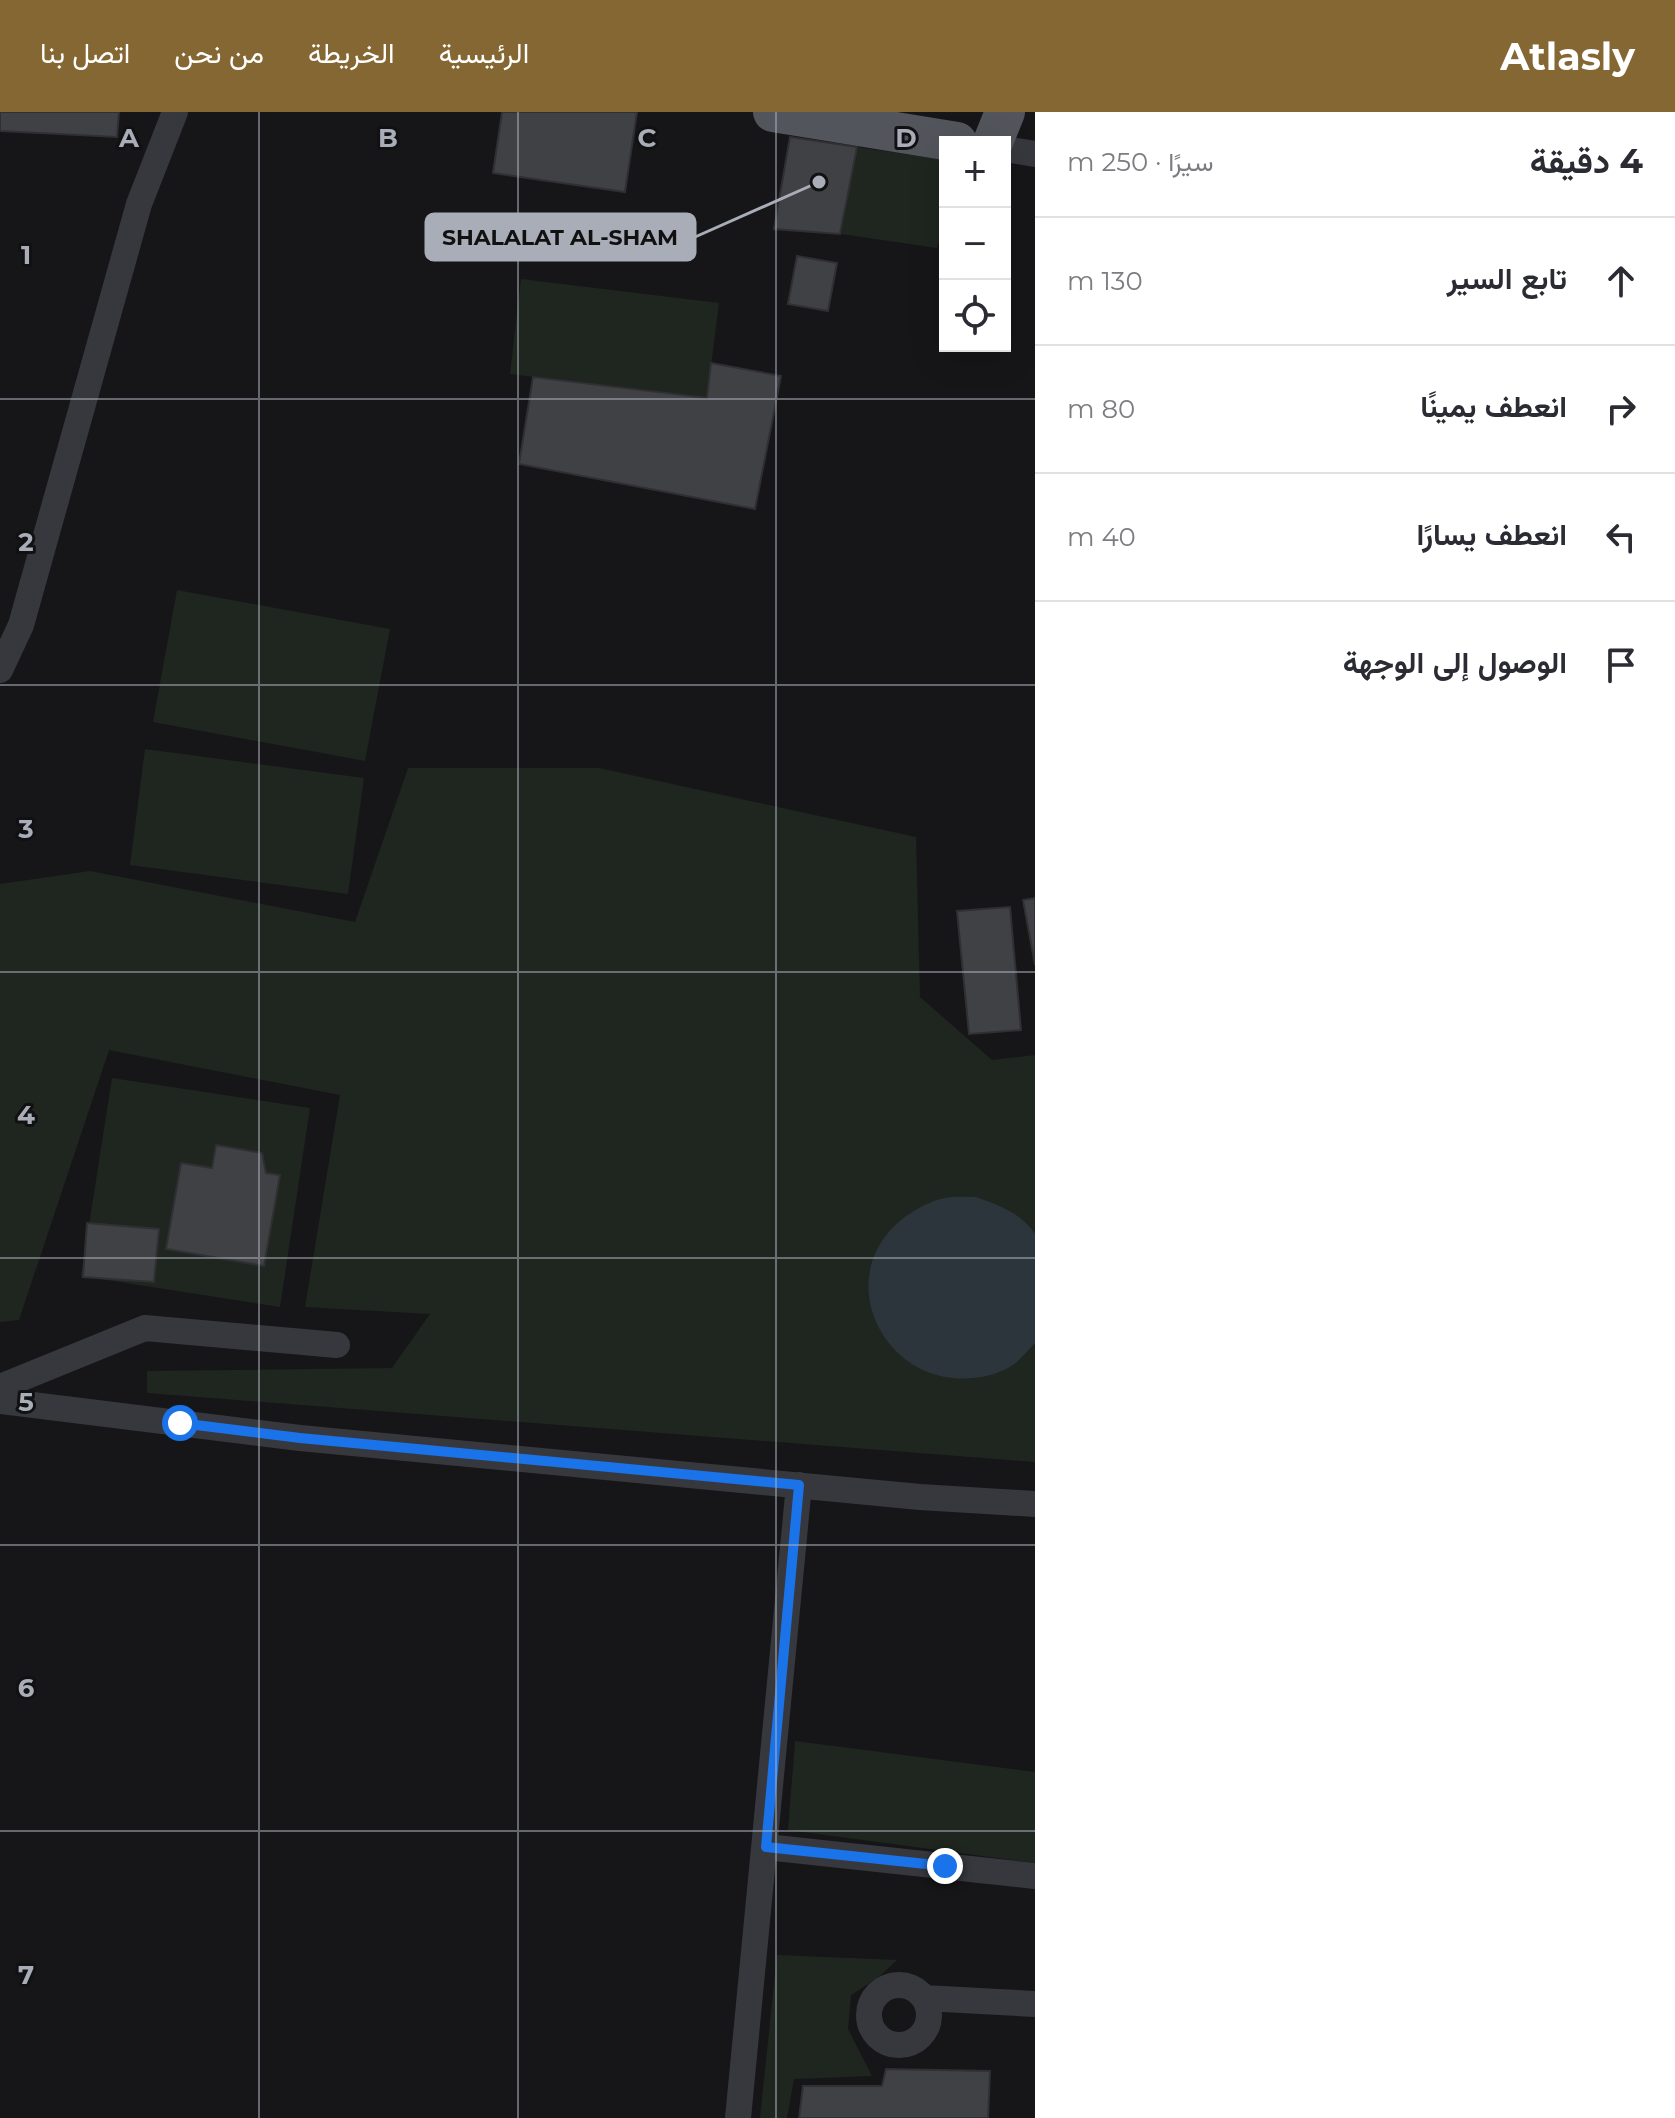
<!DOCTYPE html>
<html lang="ar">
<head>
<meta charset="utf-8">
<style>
  body { margin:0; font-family:Montserrat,Vazirmatn,sans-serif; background:#f7f7f7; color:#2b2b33; direction:rtl }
  .controls { position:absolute; right:24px; top:24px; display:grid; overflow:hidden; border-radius:0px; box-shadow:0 8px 32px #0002 }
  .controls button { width:72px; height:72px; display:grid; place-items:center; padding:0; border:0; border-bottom:2px solid #e1e1e2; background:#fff; color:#2b2b33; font:40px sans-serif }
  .stop { position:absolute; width:24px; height:24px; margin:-18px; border:6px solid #1a73e8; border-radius:50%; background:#fff }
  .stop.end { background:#1a73e8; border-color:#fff; box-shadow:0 2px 8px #0008 }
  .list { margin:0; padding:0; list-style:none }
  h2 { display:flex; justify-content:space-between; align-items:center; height:104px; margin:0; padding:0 32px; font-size:34px }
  h2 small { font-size:26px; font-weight:400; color:#7c7c81 }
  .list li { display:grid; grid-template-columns:52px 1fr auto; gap:24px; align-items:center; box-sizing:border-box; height:128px; padding:0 32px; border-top:2px solid #e1e1e2 }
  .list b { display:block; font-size:30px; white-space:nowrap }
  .list em { font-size:26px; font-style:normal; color:#7c7c81 }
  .icon { flex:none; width:44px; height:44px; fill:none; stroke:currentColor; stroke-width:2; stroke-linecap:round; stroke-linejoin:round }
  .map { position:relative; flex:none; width:1035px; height:2006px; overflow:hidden; direction:ltr }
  header { display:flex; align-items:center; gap:48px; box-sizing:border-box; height:112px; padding:0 40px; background:#856733; color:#fff }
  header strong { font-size:38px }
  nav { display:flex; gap:44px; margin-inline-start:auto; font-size:28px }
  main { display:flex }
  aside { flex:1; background:#fff }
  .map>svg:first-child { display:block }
  .green { fill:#1e261f }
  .water { fill:#2c353c }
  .building { fill:#404145; stroke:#303034; stroke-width:2 }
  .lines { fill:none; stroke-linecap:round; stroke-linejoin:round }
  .street { stroke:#37383d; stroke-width:26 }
  .primary { stroke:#53555c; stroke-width:40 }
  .route { stroke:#1a73e8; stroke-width:10 }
  .grid { fill:none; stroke:#a8adb8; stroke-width:2; stroke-opacity:0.55 }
  .grid-label { font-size:26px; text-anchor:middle; font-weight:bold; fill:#a8adb8; stroke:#111113; stroke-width:6; stroke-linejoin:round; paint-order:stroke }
  .leader { fill:none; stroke:#a8adb8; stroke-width:3 }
  .callout-dot { fill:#a8adb8; stroke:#111113; stroke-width:3 }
  .callout { fill:#a8adb8; stroke:#a8adb8; stroke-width:3 }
  .callout-label { font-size:22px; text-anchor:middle; font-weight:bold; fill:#111 }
</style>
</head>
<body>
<header>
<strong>Atlasly</strong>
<nav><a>الرئيسية</a><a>الخريطة</a><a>من نحن</a><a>اتصل بنا</a></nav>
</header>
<main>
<aside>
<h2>4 دقيقة<small>سيرًا · 250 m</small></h2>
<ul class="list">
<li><svg class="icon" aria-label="ahead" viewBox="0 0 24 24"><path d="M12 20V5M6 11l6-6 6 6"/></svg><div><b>تابع السير</b></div><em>130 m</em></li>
<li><svg class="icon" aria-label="right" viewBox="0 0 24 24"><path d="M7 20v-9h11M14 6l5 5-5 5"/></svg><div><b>انعطف يمينًا</b></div><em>80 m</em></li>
<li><svg class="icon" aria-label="left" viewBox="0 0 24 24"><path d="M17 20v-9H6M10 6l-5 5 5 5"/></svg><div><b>انعطف يسارًا</b></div><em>40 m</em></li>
<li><svg class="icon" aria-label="arrive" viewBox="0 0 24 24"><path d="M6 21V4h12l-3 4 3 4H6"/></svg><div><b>الوصول إلى الوجهة</b></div></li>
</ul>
</aside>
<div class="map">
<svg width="1035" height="2006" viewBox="0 0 1035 2006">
  <rect width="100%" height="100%" fill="#161618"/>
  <!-- green -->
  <path class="green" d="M857,35L945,48V105L937,136L841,122Z
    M521,167L719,191L707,286L510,262Z
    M177,478L390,517L365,649L153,610Z
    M145,637L364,666L348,782L130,753Z
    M408,656H599L916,725L920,885L992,948L1035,943V1350L147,1281V1259L392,1256L430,1202L305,1195L340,983L109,938L19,1208L0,1210V772L90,759L355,810Z
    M112,966L310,996L280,1195L81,1164Z
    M795,1629L1035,1660V1751L788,1718Z
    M777,1843L897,1848L879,1865L851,1883L848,1917L872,1964L794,1967L787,2006H760Z"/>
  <!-- water -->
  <path class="water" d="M976,1085C998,1093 1022,1101 1035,1122V1231C1028,1238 1021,1247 1013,1253C1001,1261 986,1265 972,1266C883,1274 831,1165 901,1108C914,1098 929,1089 945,1086C955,1084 966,1085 976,1085Z"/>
  <!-- building -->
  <path class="building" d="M0,0H119L117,25L0,19Z
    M502,0H637L625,80L493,61Z
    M790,25L857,35L840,122L774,117Z
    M797,144L837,151L828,199L788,192Z
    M711,251L781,264L755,397L519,352L533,265L707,286Z
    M1035,786V853L1023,788Z
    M1010,795L1021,918L969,922L957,799Z
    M216,1033L262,1041L266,1061L280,1063L264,1154L166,1137L181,1051L212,1056Z
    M87,1111L159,1117L154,1170L83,1165Z
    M886,1957L990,1959L988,2006H799L803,1974H882Z"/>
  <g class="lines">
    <!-- street -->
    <path class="street" d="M1005,37L1035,42
      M0,558L21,513L139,92L175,0
      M0,1275L145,1216L337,1233
      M0,1289L300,1326L920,1385L1035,1392
      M766,1735L1035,1764
      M869 1903a30 30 0 1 1 60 0a30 30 0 1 1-60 0Z
      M924,1886L1035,1892
      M738,2006L799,1373"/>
    <!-- primary -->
    <path class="primary" d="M773,0L957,30
      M993,30L1005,0"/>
  </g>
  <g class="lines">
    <!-- route -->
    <path class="route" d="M180,1311L300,1326L799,1373L766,1735L945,1754"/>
  </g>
  <!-- grid -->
  <path class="grid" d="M259,0V2006M518,0V2006M776,0V2006M0,287H1035M0,573H1035M0,860H1035M0,1146H1035M0,1433H1035M0,1719H1035"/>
  <g class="grid-label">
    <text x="129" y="35">A</text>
    <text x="388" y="35">B</text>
    <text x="647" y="35">C</text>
    <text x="906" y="35">D</text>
    <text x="26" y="152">1</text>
    <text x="26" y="439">2</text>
    <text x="26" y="726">3</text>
    <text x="26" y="1012">4</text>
    <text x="26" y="1299">5</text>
    <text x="26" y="1585">6</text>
    <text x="26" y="1872">7</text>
  </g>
  <!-- callouts -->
  <path class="leader" d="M819 70L695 125"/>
  <circle class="callout-dot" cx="819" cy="70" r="8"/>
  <rect class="callout" x="426" y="102" width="269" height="46" rx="8"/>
  <g class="callout-label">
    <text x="560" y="133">SHALALAT AL-SHAM</text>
  </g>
</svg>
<div class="controls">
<button>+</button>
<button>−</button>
<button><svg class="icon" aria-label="locate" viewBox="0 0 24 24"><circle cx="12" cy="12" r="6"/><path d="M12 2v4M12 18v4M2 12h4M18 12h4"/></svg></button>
</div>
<div class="stop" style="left:180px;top:1311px"></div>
<div class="stop end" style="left:945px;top:1754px"></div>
</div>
</main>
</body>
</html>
